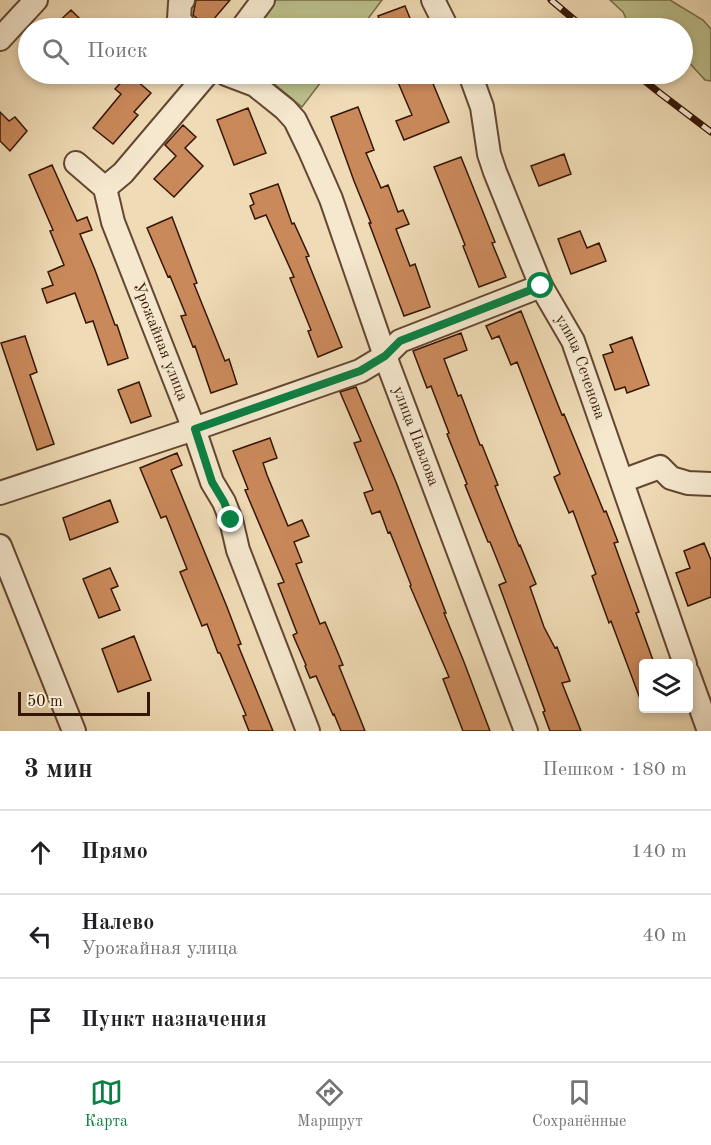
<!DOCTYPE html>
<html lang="ru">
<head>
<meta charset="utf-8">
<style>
  body { margin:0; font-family:"Old Standard TT",serif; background:#f2f2f2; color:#202124 }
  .controls { position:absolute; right:18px; bottom:18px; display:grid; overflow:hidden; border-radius:6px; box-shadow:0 3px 9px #0003 }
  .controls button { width:54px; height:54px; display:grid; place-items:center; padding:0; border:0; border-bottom:2px solid #e0e0e0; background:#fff; color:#202124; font:30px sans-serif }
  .scale { position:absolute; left:18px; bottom:15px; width:132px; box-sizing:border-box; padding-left:6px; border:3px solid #351606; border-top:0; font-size:16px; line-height:21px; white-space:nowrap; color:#351606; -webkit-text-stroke:4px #f5e8cf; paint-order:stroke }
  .stop { position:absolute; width:18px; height:18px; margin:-14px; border:4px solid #0b8043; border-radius:50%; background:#fff }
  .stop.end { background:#0b8043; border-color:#fff; box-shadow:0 2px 6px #0008 }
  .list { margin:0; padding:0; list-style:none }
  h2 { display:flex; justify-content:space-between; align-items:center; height:78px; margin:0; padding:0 24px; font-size:26px }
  h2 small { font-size:20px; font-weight:400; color:#757577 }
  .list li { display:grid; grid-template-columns:39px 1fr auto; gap:18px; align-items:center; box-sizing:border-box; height:84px; padding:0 24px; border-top:2px solid #e0e0e0 }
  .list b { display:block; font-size:22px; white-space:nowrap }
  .list p { margin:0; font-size:20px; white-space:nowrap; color:#757577 }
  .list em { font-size:20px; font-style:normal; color:#757577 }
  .icon { flex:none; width:33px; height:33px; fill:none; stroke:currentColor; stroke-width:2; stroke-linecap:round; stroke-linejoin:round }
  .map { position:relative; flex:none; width:711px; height:731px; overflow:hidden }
  .search { position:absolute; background:#fff; box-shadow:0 3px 9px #0003; left:18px; right:18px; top:18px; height:66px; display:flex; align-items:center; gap:15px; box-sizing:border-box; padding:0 21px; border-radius:33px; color:#757577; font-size:22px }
  .sheet { height:330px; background:#fff }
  nav { display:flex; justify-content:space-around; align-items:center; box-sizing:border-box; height:84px; border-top:2px solid #e0e0e0; background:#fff; font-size:16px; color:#757577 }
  nav a { display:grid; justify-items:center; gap:3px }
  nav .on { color:#0b8043 }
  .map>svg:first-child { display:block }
  .green { fill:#bbc08c; stroke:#786b49; stroke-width:1.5 }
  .building { fill:#ca895b; stroke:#351606; stroke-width:1.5 }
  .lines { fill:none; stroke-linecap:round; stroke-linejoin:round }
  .minor-casing { stroke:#644732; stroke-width:26 }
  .minor { stroke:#f5e8cf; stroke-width:22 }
  .rail-casing { stroke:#351606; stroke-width:7 }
  .rail { stroke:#f5e8cf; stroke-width:4.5; stroke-dasharray:14; stroke-linecap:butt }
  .route { stroke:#0b8043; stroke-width:8 }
  .labels { text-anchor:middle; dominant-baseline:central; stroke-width:4.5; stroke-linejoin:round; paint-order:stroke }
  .street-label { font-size:16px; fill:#351606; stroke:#f5e8cf }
</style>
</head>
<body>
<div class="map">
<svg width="711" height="731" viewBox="0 0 711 731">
  <rect width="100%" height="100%" fill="#efdbb5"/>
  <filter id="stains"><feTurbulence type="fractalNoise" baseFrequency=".00333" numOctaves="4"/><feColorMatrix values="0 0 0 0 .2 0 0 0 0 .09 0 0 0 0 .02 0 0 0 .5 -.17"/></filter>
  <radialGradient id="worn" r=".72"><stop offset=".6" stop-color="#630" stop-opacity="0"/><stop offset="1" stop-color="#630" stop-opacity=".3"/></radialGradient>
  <!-- green -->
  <path class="green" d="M276,0H382L361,28H255Z
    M610,0H670L703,20L711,29V81L705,80L683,56L682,28H634L630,27L623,12Z
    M262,74H327L302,107Z"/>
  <!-- building -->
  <path class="building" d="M196,0H230L207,27L193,15Z
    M405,6L414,28H383L378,16Z
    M71,10L89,28H52Z
    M129,74L151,93L134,112L138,115L113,144L93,128L121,94L115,89Z
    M412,74H429L449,122L404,140L396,121L412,115L397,80Z
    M358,107L374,150L366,153L381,188L388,185L398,212L403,210L409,224L396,229L410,266L415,264L430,307L404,316L369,223H371L354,181L331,117Z
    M248,108L266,153L234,165L217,120Z
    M0,112L9,121L15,117L27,131L10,151L0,141Z
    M183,125L196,137L185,148L203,166L174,197L154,179L176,156L165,145Z
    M564,154L571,174L539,186L531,166Z
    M461,157L495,242L492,243L506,277L479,287L463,246L465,245L434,167Z
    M52,165L77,221L87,217L92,230L80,234L95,270L115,325H117L128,358L108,365L93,321L86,323L75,293L47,303L42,289L53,285L48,272L64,265L50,231L53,230L29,175Z
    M278,184L292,224L294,223L309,256L306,257L342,347L318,357L308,331L311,330L290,278L294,277L266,215L255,219L250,206L254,204L250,194Z
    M172,217L197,283L194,284L225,361L229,359L237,384L211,393L195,346L193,347L181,316L186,315L170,276L168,277L147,228Z
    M580,231L587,248L599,243L606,261L571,274L558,239Z
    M521,311L562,415L564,414L604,512L606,511L618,542L614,543L639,612L636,613L654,663H644V704H642L611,621L609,623L592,576L596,574L573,511L569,513L554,477L560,474L517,362L511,365L499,336L492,339L486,326Z
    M461,333L467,350L444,359L458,396L461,395L480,445H482L498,485L495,486L519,546L520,545L536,584L530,587L544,627L555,648L557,647L570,681L562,683L581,731H550L543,712L545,711L499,585L506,582L490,542H488L465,485L467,484L447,434L449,433L431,386L427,388L413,351Z
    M25,336L37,372L30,375L54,444L37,450L1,343Z
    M632,337L649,385L627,393L625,387L615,390L603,355L613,352L610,345Z
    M139,382L151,416L131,423L118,390Z
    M356,387L396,482L446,613H444L464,662L490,731H463L443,679L449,677L410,586L411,585L390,532L388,533L380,511L372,514L364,493L373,490L354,443L361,441L340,392Z
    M270,438L277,458L263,463L267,475L288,526L302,520L309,536L294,542L302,562L296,564L320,624L325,622L343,665L339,666L365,731H341L334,714L333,715L316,676L310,678L305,666L306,665L293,635L297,633L278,584L284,582L245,490L248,489L233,451Z
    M177,453L182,465L171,470L227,607L241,644L238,645L273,731H249L243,716L246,715L220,653H218L207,624L202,626L180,572L187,569L166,516L161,518L140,468Z
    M110,500L118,522L70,540L63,518Z
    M704,543L711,560V597L688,606L676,573L690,568L684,551Z
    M110,568L118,586L111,589L120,610L99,618L83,579Z
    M134,636L151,680L118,692L102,649Z"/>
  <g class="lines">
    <defs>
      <g id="minor">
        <path d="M183,0L180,3L179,19L186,28"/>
        <path d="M433,0L447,28"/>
        <path d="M242,28L263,0"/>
        <path d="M0,39L36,0"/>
        <path id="s1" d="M226,74L255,85L285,109L295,120L310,151L331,199L385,356L526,731"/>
        <path id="s2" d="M470,74L482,107L489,154L495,172L541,286L573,341L685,664"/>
        <path id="s3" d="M76,163L105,188L113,222L194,429L212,482L224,502L231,520L238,550L308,731"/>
        <path d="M105,188L123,173L207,74"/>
        <path d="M622,481L660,467L671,478L688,483L711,484"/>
        <path d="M0,493L194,429L360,371L385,356L400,341L541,286"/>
        <path d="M0,546L74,731"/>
        <path d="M688,673L709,731"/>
      </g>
    </defs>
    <!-- minor casing -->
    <use href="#minor" class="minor-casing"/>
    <!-- minor -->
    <use href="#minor" class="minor"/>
    <defs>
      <path id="rail" d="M551,0L584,28
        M636,74L661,94L711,132"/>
    </defs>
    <!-- rail casing -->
    <use href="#rail" class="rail-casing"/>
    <!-- rail -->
    <use href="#rail" class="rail"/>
  </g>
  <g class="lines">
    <!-- route -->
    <path class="route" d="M231,520L224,502L212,482L195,429L360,371L385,356L400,341L541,286"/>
  </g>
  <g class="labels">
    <!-- street labels -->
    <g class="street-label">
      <text stroke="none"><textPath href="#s3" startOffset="202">Урожайная улица</textPath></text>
      <text stroke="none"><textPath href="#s2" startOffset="315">улица Сеченова</textPath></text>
      <text stroke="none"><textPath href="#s1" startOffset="423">улица Павлова</textPath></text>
    </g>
  </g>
  <rect width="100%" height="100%" filter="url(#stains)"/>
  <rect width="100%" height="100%" fill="url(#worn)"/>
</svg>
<div class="controls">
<button><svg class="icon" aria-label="layers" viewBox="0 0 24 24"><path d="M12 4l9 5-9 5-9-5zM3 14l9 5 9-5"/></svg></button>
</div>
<div class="scale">50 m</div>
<div class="stop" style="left:541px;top:286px"></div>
<div class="stop end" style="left:231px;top:520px"></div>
<div class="search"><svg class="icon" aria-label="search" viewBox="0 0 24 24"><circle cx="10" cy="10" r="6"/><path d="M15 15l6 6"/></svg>Поиск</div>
</div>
<section class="sheet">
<h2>3 мин<small>Пешком · 180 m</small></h2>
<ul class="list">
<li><svg class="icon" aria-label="ahead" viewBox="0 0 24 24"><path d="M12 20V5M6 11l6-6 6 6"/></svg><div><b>Прямо</b></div><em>140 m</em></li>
<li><svg class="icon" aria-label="left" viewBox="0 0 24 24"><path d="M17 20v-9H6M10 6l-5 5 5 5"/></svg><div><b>Налево</b><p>Урожайная улица</p></div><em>40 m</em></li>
<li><svg class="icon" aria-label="arrive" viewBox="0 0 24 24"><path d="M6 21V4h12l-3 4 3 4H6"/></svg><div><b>Пункт назначения</b></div></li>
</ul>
</section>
<nav>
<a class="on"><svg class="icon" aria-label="map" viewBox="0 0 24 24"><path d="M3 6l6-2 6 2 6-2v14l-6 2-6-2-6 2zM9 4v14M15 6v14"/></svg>Карта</a>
<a><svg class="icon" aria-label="directions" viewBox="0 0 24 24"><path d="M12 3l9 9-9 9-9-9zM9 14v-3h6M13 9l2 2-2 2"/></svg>Маршрут</a>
<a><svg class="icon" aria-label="saved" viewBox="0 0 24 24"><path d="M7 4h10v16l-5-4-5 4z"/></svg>Сохранённые</a>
</nav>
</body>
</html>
